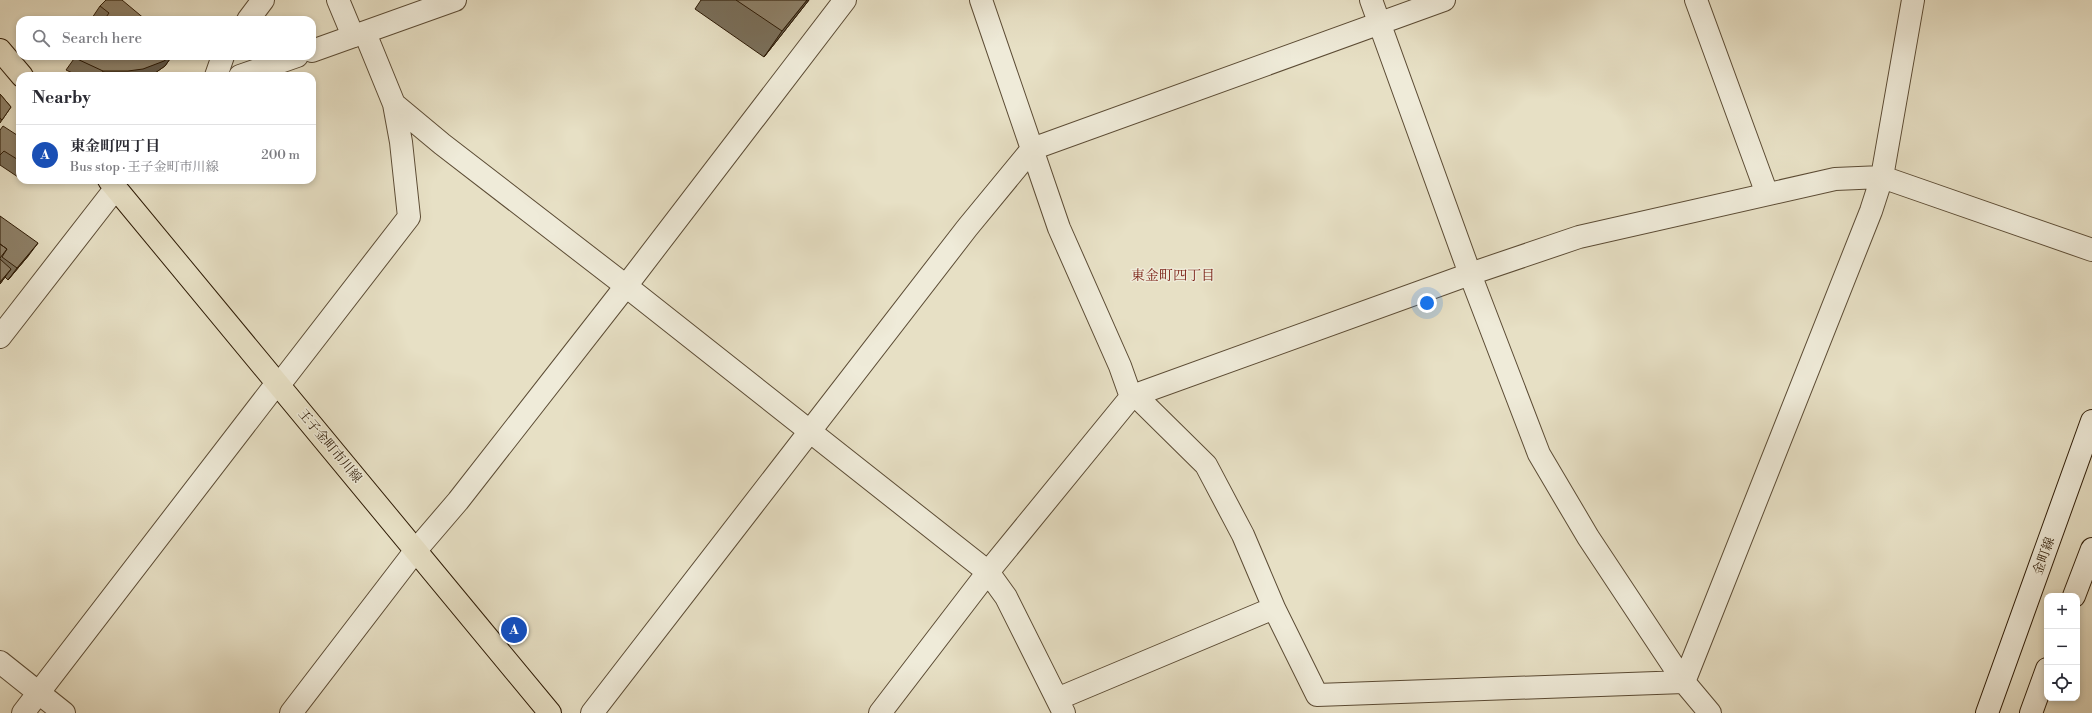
<!DOCTYPE html>
<html lang="en">
<head>
<meta charset="utf-8">
<style>
  body { margin:0; font-family:"Libre Bodoni","Noto Serif JP",serif; background:#f7f7f7; color:#2b2b33 }
  .controls { position:absolute; right:12px; bottom:12px; display:grid; overflow:hidden; border-radius:8px; box-shadow:0 2px 6px #0003 }
  .controls button { width:36px; height:36px; display:grid; place-items:center; padding:0; border:0; border-bottom:1px solid #e1e1e2; background:#fff; color:#2b2b33; font:20px sans-serif }
  .you { position:absolute; left:1427px; top:303px; width:14px; height:14px; margin:-10px; border:3px solid #fff; border-radius:50%; background:#1a73e8; box-shadow:0 0 0 6px #1a73e833 }
  .badge { display:grid; place-items:center; width:26px; height:26px; border-radius:50%; background:#db2777; color:#fff; font-size:13px; font-weight:700 }
  .pin { position:absolute; translate:-50% -50%; border:2px solid #fff; box-shadow:0 1px 4px #0006 }
  .list { margin:0; padding:0; list-style:none }
  h2 { display:flex; justify-content:space-between; align-items:center; height:52px; margin:0; padding:0 16px; font-size:17px }
  h2 small { font-size:13px; font-weight:400; color:#7c7c81 }
  .list li { display:grid; grid-template-columns:26px 1fr auto; gap:12px; align-items:center; box-sizing:border-box; height:60px; padding:0 16px; border-top:1px solid #e1e1e2 }
  .list b { display:block; font-size:15px; white-space:nowrap }
  .list p { margin:0; font-size:13px; white-space:nowrap; color:#7c7c81 }
  .list em { font-size:13px; font-style:normal; color:#7c7c81 }
  .icon { flex:none; width:22px; height:22px; fill:none; stroke:currentColor; stroke-width:2; stroke-linecap:round; stroke-linejoin:round }
  .map { position:relative; flex:none; width:2092px; height:713px; overflow:hidden }
  .search { position:absolute; background:#fff; box-shadow:0 2px 6px #0003; left:16px; top:16px; width:300px; height:44px; display:flex; align-items:center; gap:10px; box-sizing:border-box; padding:0 14px; border-radius:12px; color:#7c7c81; font-size:15px }
  .panel { position:absolute; background:#fff; box-shadow:0 2px 6px #0003; left:16px; top:72px; width:300px; height:112px; border-radius:12px }
  .map>svg:first-child { display:block }
  .lines { fill:none; stroke-linecap:round; stroke-linejoin:round }
  .minor-casing { stroke:#5c4c35; stroke-width:24 }
  .tertiary-casing { stroke:#5c4c35; stroke-width:24 }
  .secondary-casing { stroke:#2d1a05; stroke-width:24 }
  .primary-casing { stroke:#2d1a05; stroke-width:24 }
  .minor { stroke:#efebd9; stroke-width:22 }
  .tertiary { stroke:#efebd9; stroke-width:22 }
  .secondary { stroke:#efebd9; stroke-width:22 }
  .primary { stroke:#e7e0c5; stroke-width:22 }
  .wall { fill:#7a6f5a; stroke:#2d1a05 }
  .shaded-wall { fill:#635a4a; stroke:#2d1a05 }
  .building { fill:#8e8169; stroke:#2d1a05 }
  .labels { text-anchor:middle; dominant-baseline:central; stroke-width:3; stroke-linejoin:round; paint-order:stroke }
  .street-label { font-size:13px; fill:#2d1a05; stroke:#efebd9 }
  .neighbourhood-label { font-size:14px; fill:#7a1f14; stroke:#efebd9 }
</style>
</head>
<body>
<div class="map">
<svg width="2092" height="713" viewBox="0 0 2092 713">
  <rect width="100%" height="100%" fill="#e7e0c5"/>
  <filter id="stains"><feTurbulence type="fractalNoise" baseFrequency=".005" numOctaves="4"/><feColorMatrix values="0 0 0 0 .2 0 0 0 0 .09 0 0 0 0 .02 0 0 0 .5 -.17"/></filter>
  <radialGradient id="worn" r=".72"><stop offset=".6" stop-color="#630" stop-opacity="0"/><stop offset="1" stop-color="#630" stop-opacity=".3"/></radialGradient>
  <g class="lines">
    <defs>
      <path id="minor" d="M338,0L353,36
        M981,0L1059,228L1120,366L1131,397
        M1371,0L1470,274L1539,454L1588,537L1684,682L1710,713
        M1696,0L1767,194
        M248,20L263,0
        M216,76L223,56
        M394,104L442,144L626,286L988,572L1006,597L1064,713
        M0,337L115,189
        M279,385L409,217L401,142L394,104L365,33
        M1135,395L1206,465L1243,535L1274,608L1317,695L1684,682L1871,211L1882,177L1913,0
        M0,662L64,713
        M1057,699L1274,608
        M23,713L277,383
        M291,713L416,550L458,501L626,286L845,0
        M592,713L967,228L1032,149L1444,0
        M880,713L988,572L1131,397L1135,395L1470,274L1579,237L1835,179L1882,177L2092,250"/>
      <path id="tertiary" d="M312,51L455,0
        M240,76L297,56"/>
      <path id="secondary" d="M2074,596L2092,549
        M1987,713L2092,421
        M2031,713L2047,669"/>
      <path id="primary" d="M0,50L22,76
        M109,180L550,713"/>
    </defs>
    <!-- minor casing -->
    <use href="#minor" class="minor-casing"/>
    <!-- tertiary casing -->
    <use href="#tertiary" class="tertiary-casing"/>
    <!-- secondary casing -->
    <use href="#secondary" class="secondary-casing"/>
    <!-- primary casing -->
    <use href="#primary" class="primary-casing"/>
    <!-- minor -->
    <use href="#minor" class="minor"/>
    <!-- tertiary -->
    <use href="#tertiary" class="tertiary"/>
    <!-- secondary -->
    <use href="#secondary" class="secondary"/>
    <!-- primary -->
    <use href="#primary" class="primary"/>
  </g>
  <!-- wall -->
  <path class="wall" d="M701,0H809L764,57L695,9Z
    M100,6L146,20H94L92,18Z
    M76,56H172L165,66L155,73L147,76H79L66,70Z
    M0,94L11,107L0,123Z
    M0,130L20,137V174L18,177L0,165Z
    M0,216L29,255L8,280L5,277L0,284Z"/>
  <!-- shaded-wall -->
  <path class="shaded-wall" d="M807,0H809L764,57L782,31Z
    M171,56H172L165,66L155,73L147,76H100L103,71Z
    M38,243L29,255L8,280L17,268Z
    M11,269L0,284V282Z"/>
  <!-- building -->
  <path class="building" d="M106,0H122L146,20H104L109,13L100,6Z
    M736,0H807L782,31Z
    M76,56H171L164,61L143,69L128,71H103L75,58Z
    M0,94L11,107L2,120L0,118Z
    M3,126L20,137V161L4,151L0,155V130Z
    M0,216L38,243L17,268L2,257L7,249L0,244Z
    M0,244L7,249L0,258Z
    M0,259L11,269L0,282Z"/>
  <g class="labels">
    <!-- street labels -->
    <g class="street-label">
      <text transform="translate(330 446) rotate(50)">王子金町市川線</text>
      <text transform="translate(2044 556) rotate(-70)">金町線</text>
    </g>
    <!-- neighbourhood labels -->
    <g class="neighbourhood-label">
      <text x="1173" y="276">東金町四丁目</text>
    </g>
  </g>
  <rect width="100%" height="100%" filter="url(#stains)"/>
  <rect width="100%" height="100%" fill="url(#worn)"/>
</svg>
<div class="controls">
<button>+</button>
<button>−</button>
<button><svg class="icon" aria-label="locate" viewBox="0 0 24 24"><circle cx="12" cy="12" r="6"/><path d="M12 2v4M12 18v4M2 12h4M18 12h4"/></svg></button>
</div>
<div class="you"></div>
<div class="pin badge" style="left:514px;top:630px;background:#1a4fb4">A</div>
<div class="search"><svg class="icon" aria-label="search" viewBox="0 0 24 24"><circle cx="10" cy="10" r="6"/><path d="M15 15l6 6"/></svg>Search here</div>
<section class="panel">
<h2>Nearby<small></small></h2>
<ul class="list">
<li><span class="badge" style="background:#1a4fb4">A</span><div><b>東金町四丁目</b><p>Bus stop · 王子金町市川線</p></div><em>200 m</em></li>
</ul>
</section>
</div>
</body>
</html>
